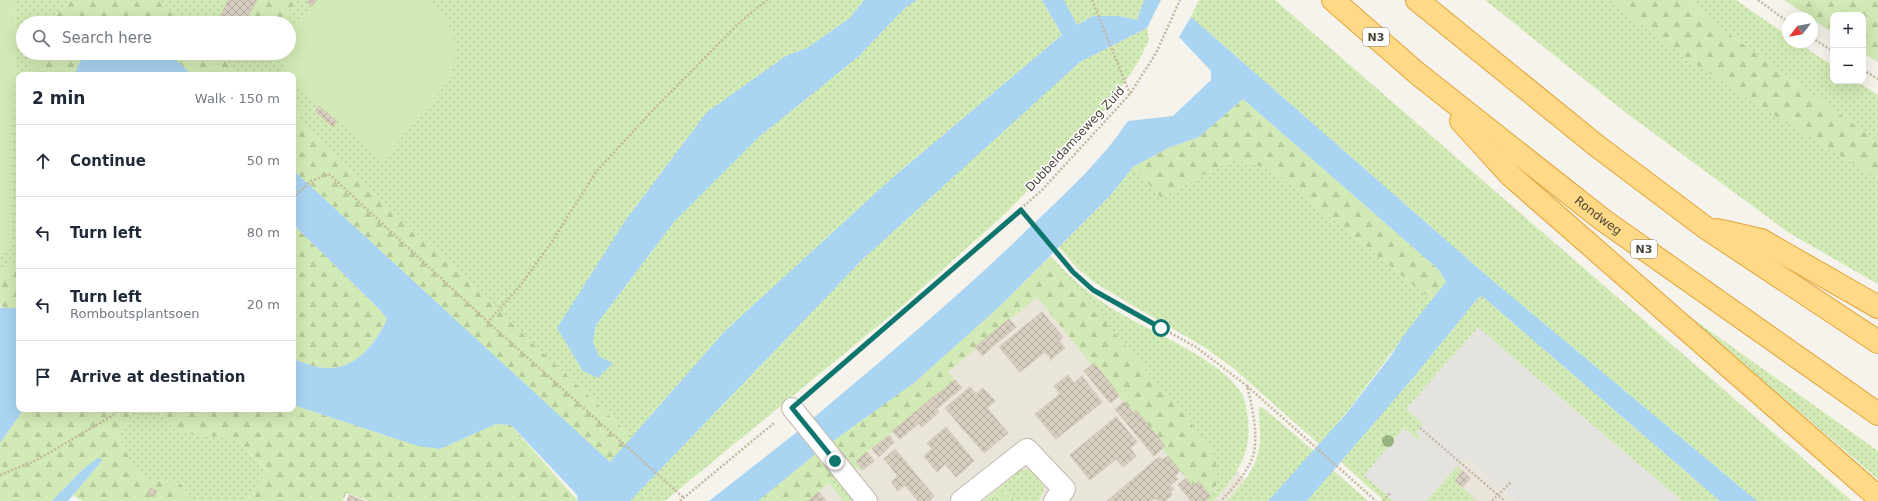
<!DOCTYPE html>
<html lang="en">
<head>
<meta charset="utf-8">
<style>
  body { margin:0; font-family:"DejaVu Sans",sans-serif; background:#f6f6f7; color:#1f2937 }
  .controls { position:absolute; right:12px; top:12px; display:grid; overflow:hidden; border-radius:8px; box-shadow:0 4px 16px #0002 }
  .controls button { width:36px; height:36px; display:grid; place-items:center; padding:0; border:0; border-bottom:1px solid #e0e1e3; background:#fff; color:#1f2937; font:20px sans-serif }
  .compass { position:absolute; left:1782px; top:12px; width:36px; height:36px; border-radius:50%; background:#fff; box-shadow:0 4px 16px #0002; rotate:239deg }
  .stop { position:absolute; width:12px; height:12px; margin:-9px; border:3px solid #0f766e; border-radius:50%; background:#fff }
  .stop.end { background:#0f766e; border-color:#fff; box-shadow:0 1px 4px #0008 }
  .list { margin:0; padding:0; list-style:none }
  h2 { display:flex; justify-content:space-between; align-items:center; height:52px; margin:0; padding:0 16px; font-size:17px }
  h2 small { font-size:13px; font-weight:400; color:#747a83 }
  .list li { display:grid; grid-template-columns:26px 1fr auto; gap:12px; align-items:center; box-sizing:border-box; height:72px; padding:0 16px; border-top:1px solid #e0e1e3 }
  .list b { display:block; font-size:15px; white-space:nowrap }
  .list p { margin:0; font-size:13px; white-space:nowrap; color:#747a83 }
  .list em { font-size:13px; font-style:normal; color:#747a83 }
  .icon { flex:none; width:22px; height:22px; fill:none; stroke:currentColor; stroke-width:2; stroke-linecap:round; stroke-linejoin:round }
  .map { position:relative; flex:none; width:1878px; height:501px; overflow:hidden }
  .search { position:absolute; background:#fff; box-shadow:0 4px 16px #0002; left:16px; top:16px; width:280px; height:44px; display:flex; align-items:center; gap:10px; box-sizing:border-box; padding:0 14px; border-radius:22px; color:#747a83; font-size:15px }
  .panel { position:absolute; background:#fff; box-shadow:0 4px 16px #0002; left:16px; top:72px; width:280px; height:340px; border-radius:8px }
  .map>svg:first-child { display:block }
  .residential { fill:#eae5da }
  .grass { fill:url(#grass-dots) }
  .forest { fill:url(#forest-firs) }
  .park { fill:url(#park-crowns) }
  .garden { fill:#d2eab5 }
  .parking { fill:#e5e3e0 }
  .water { fill:#a9d4f2 }
  .building { fill:url(#building-cross-hatch); stroke:#d3c7b4 }
  .lines { fill:none; stroke-linecap:round; stroke-linejoin:round }
  .pedestrian-casing { stroke:#c2bbae; stroke-width:22 }
  .minor-casing { stroke:#c2bbae; stroke-width:24 }
  .trunk-casing { stroke:#e0a43c; stroke-width:24 }
  .path { stroke:#c4b79f; stroke-width:2.5; stroke-dasharray:2 2; stroke-linecap:butt }
  .pedestrian { stroke:#fff; stroke-width:20 }
  .minor { stroke:#fff; stroke-width:22 }
  .trunk { stroke:#ffd985; stroke-width:22 }
  .tree { fill:#97b381 }
  .route { stroke:#0f766e; stroke-width:5 }
  .labels { text-anchor:middle; dominant-baseline:central; stroke-width:3; stroke-linejoin:round; paint-order:stroke }
  .shield { fill:#fff; stroke:#817c74; stroke-width:1 }
  .shield-label { font-size:11px; font-weight:bold; fill:#4b4439 }
  .street-label { font-size:12px; fill:#4b4439; stroke:#fff }
</style>
</head>
<body>
<div class="map">
<svg width="1878" height="501" viewBox="0 0 1878 501">
  <defs>
    <pattern id="grass-dots" width="8" height="8" patternUnits="userSpaceOnUse"><rect width="8" height="8" fill="#d2eab5"/><path d="M2 2h.1M6 6h.1" fill="none" stroke="#b6ca9c" stroke-width="1.8" stroke-linecap="round"/></pattern>
    <pattern id="forest-firs" width="22" height="20" patternUnits="userSpaceOnUse"><rect width="22" height="20" fill="#d2eab5"/><path d="M5 1l3.5 6h-7zM16 11l3.5 6h-7z" fill="#b6ca9c"/></pattern>
    <pattern id="park-crowns" width="20" height="18" patternUnits="userSpaceOnUse"><rect width="20" height="18" fill="#d2eab5"/><path d="M2 6a3 3 0 1 1 6 0M12 15a3 3 0 1 1 6 0" fill="none" stroke="#b6ca9c"/></pattern>
    <pattern id="building-cross-hatch" width="8" height="8" patternUnits="userSpaceOnUse"><rect width="8" height="8" fill="#d8cfc1"/><path d="M0 0l8 8M0 8l8-8" fill="none" stroke="#b1aa9e"/></pattern>
  </defs>
  <rect width="100%" height="100%" fill="#f6f3ec"/>
  <!-- residential -->
  <path class="residential" d="M1050,257L1250,485L1234,501H757Z
    M1465,457L1516,501H1426Z"/>
  <!-- grass -->
  <path class="grass" d="M0,0H71L48,23H23V53H30V75H19V255L14,263L0,274V253H10L16,1Z
    M159,0H864L850,18L807,48L786,56L707,112L625,221L583,371L613,363L599,356L593,342L596,325L674,222L760,136L858,57L905,8L917,0H1042L1062,35L891,179L724,332L632,437L297,120L302,110L293,102V75H240L216,53H289V23H183Z
    M1064,0H1144L1137,20L1119,16H1093L1077,25Z
    M1199,0H1275L1852,501H1757L1486,275L1191,17Z
    M1485,0H1607L1685,56L1776,115L1878,178V284L1789,233L1625,112Z
    M1689,0H1736L1788,36V42H1797L1833,66V81H1856L1878,95V142L1718,26Z
    M1147,28L1149,40L1136,66L1106,108L1078,139L1006,213L901,307L665,501H630L863,259L1024,112L1080,62Z
    M1232,161L1252,163L1277,174L1433,301C1393,347 1360,398 1320,445L1232,367L1204,347L1098,285L1078,269L1059,247L1110,196L1133,167L1161,198L1214,169Z
    M1051,256C1069,277 1090,295 1113,309C1148,331 1222,359 1242,394C1246,402 1247,411 1248,421C1252,454 1235,478 1213,501H1204L1217,488L1050,257Z
    M1482,296L1720,501H1682L1478,328L1406,409L1424,424L1421,437L1418,440L1404,428L1365,475L1394,501H1384L1340,461L1413,378L1478,298Z
    M1682,311L1878,451V479Z
    M1259,407H1262L1314,451L1268,501H1227C1244,482 1259,466 1260,439C1261,428 1258,417 1259,407Z
    M134,409H160L161,416L221,437L236,439L267,471L247,499L241,501H194L181,484L144,478L131,461L119,437Z
    M1441,452L1463,471L1455,481L1477,501H1426L1453,471Z
    M1030,469C1041,480 1051,486 1037,501H1017L1000,487L1021,470Z
    M1333,470L1368,501H1307Z
    M838,476L859,501H844L829,483Z"/>
  <!-- forest -->
  <path class="forest" d="M71,0H159L183,23H134L125,17L113,19L108,23H48Z
    M255,0H296L282,23H241Z
    M1607,0H1689L1718,26L1878,142V178C1785,124 1693,65 1607,0Z
    M1784,0H1878V62L1863,53V15H1833V33Z
    M30,53H84L74,75H30Z
    M169,53H216L240,75H192Z
    M1243,99L1439,270L1446,282L1433,301L1277,174L1252,163L1232,161L1214,169L1161,198L1133,167L1168,148L1199,137Z
    M293,102L302,110L297,120L632,437L610,463L293,170Z
    M293,224L380,310L387,319C376,344 355,370 326,368C315,368 303,362 293,359Z
    M19,255V305L14,308H2L0,303V274L14,263Z
    M1050,257L1208,443C1216,460 1224,479 1210,496L1199,481L1193,486L1162,449L1165,446L1136,410L1133,413L1111,386L1112,385L1094,363L1092,365L1037,297L948,372L955,380L856,461L863,470L848,467L829,444L915,382L1001,305Z
    M293,405L390,437L440,449L496,424L511,425L578,501H369L346,493L343,501H241L247,499L267,470L236,439L177,432L161,416L160,409H293Z
    M24,409H134L119,437L131,461L144,478L181,484L194,501H82L73,495L100,463L82,470L52,501H0V443Z
    M818,452L838,476L808,501H758Z"/>
  <!-- park -->
  <path class="park" d="M1000,487L1016,501H983Z"/>
  <!-- garden -->
  <path class="garden" d="M0,0H16L10,253H0Z
    M318,0H430C455,22 462,52 448,82L383,160L295,84L293,82V75H287L282,59V53H289V36Z"/>
  <!-- parking -->
  <path class="parking" d="M1478,327L1546,386L1682,501H1516L1465,457L1426,501H1394L1364,475L1404,428L1418,440L1421,437L1416,433L1423,424L1406,409Z"/>
  <!-- water -->
  <path class="water" d="M864,0H917L905,8L858,57L760,136L674,222L596,325L593,342L599,356L613,363L598,378L583,371L557,328L625,221L707,112L786,56L807,48L850,18Z
    M1042,0H1064L1077,25L1093,16H1119L1137,20L1144,0H1161L1147,28L1080,62L863,259L630,501H578L577,495L511,425L496,424L440,449L418,446L293,405V359C303,362 315,368 326,368C355,370 376,344 387,319L380,310L293,224V170L610,462L724,332L891,179L1062,35Z
    M125,17L134,23H108L113,19Z
    M1191,17L1486,275L1757,501H1720L1482,296L1478,298L1413,378L1307,501H1268L1346,414L1390,357L1406,332L1446,282L1439,270L1243,99L1199,137L1168,148L1133,167L1110,196L1001,305L915,382L829,444L810,421C885,357 961,295 1031,226C1066,193 1101,161 1128,121L1173,116L1211,80V71L1179,37Z
    M84,53H169L192,75H74Z
    M19,305V409H24L0,443V308H14Z
    M797,432L818,452L758,501H709Z
    M99,457L102,460L100,463L68,501H52L82,470Z"/>
  <!-- building -->
  <path class="building" d="M229,0H257L244,23H216Z
    M309,0H317L312,6L307,2Z
    M319,106L337,122L333,127L315,111Z
    M1042,312L1063,337L1059,341L1065,348L1049,361L1051,359L1045,352L1020,372L999,347Z
    M1009,319L1016,327L993,346L986,338Z
    M986,338L993,346L983,356L975,347Z
    M1094,363L1111,384L1101,392L1084,371Z
    M1068,375L1074,383L1082,376L1102,402L1056,439L1035,414L1060,394L1054,386Z
    M955,380L962,388L947,400L940,392Z
    M1111,384L1119,396L1110,403L1101,392Z
    M970,387L976,394L983,388L995,401L987,408L1008,433L984,453L945,408Z
    M940,392L947,400L936,409L929,400Z
    M929,400L939,412L922,427L912,415Z
    M1124,402L1133,413L1124,420L1115,409Z
    M1136,410L1165,446L1154,456L1124,420Z
    M912,415L919,423L900,439L892,431Z
    M1116,417L1137,442L1130,448L1136,456L1123,467L1116,459L1090,480L1070,455Z
    M946,427L974,461L956,477L945,464L937,472L924,456L932,449L927,443Z
    M889,435L894,442L879,457L872,449Z
    M895,449L934,496L929,501H918L905,485L898,491L891,482L898,476L884,459Z
    M867,452L874,461L863,470L856,461Z
    M1168,456L1180,471L1175,476L1178,479L1170,485L1174,489L1170,492L1172,495L1165,501H1158L1156,498L1151,501H1107L1159,457L1162,460Z
    M1463,471L1470,478L1463,487L1455,481Z
    M1186,478L1193,486L1199,481L1210,496L1204,501H1191L1178,485Z
    M150,488L157,491L154,497L148,495Z
    M819,492L826,501H808Z
    M349,495L364,501H347Z"/>
  <g class="lines">
    <defs>
      <path id="pedestrian" d="M792,408L867,501"/>
      <path id="minor" d="M962,501L1027,450L1064,489L1055,501"/>
      <g id="trunk">
        <path id="s1" d="M1333,0L1418,74L1603,220L1878,414"/>
        <path d="M1417,0L1597,146L1706,228L1878,342"/>
        <path d="M1461,121L1510,175L1878,497"/>
        <path d="M1717,230L1761,240L1878,307"/>
      </g>
    </defs>
    <!-- pedestrian casing -->
    <use href="#pedestrian" class="pedestrian-casing"/>
    <!-- minor casing -->
    <use href="#minor" class="minor-casing"/>
    <!-- trunk casing -->
    <use href="#trunk" class="trunk-casing"/>
    <!-- path -->
    <path class="path" d="M1092,0L1130,94
      M1758,0L1788,22
      M1812,38L1833,51
      M1863,70L1878,79
      M293,198L311,181L329,174L488,322L520,286L551,243L596,172L651,112L741,21L767,0
      M1021,210L1073,272L1093,290L1196,347L1247,386C1252,405 1259,436 1253,456C1247,473 1233,488 1221,501
      M488,322L684,498
      M1247,386L1376,501
      M810,393L1041,191L1130,94L1156,53L1180,0
      M1420,428L1505,501
      M0,475L37,460L112,416L119,409
      M680,501L774,423
      M1383,501L1390,493
      M1492,501L1511,482"/>
    <!-- pedestrian -->
    <use href="#pedestrian" class="pedestrian"/>
    <!-- minor -->
    <use href="#minor" class="minor"/>
    <!-- trunk -->
    <use href="#trunk" class="trunk"/>
  </g>
  <!-- trees -->
  <circle class="tree" cx="1388" cy="441" r="6"/>
  <g class="lines">
    <!-- route -->
    <path class="route" d="M835,461L792,408L1021,210L1073,272L1093,290L1161,328"/>
  </g>
  <g class="labels">
    <!-- shield labels -->
    <g class="shield">
      <rect x="1363" y="28" width="26" height="18" rx="3"/>
      <rect x="1631" y="240" width="26" height="18" rx="3"/>
    </g>
    <g class="shield-label">
      <text x="1376" y="37">N3</text>
      <text x="1644" y="249">N3</text>
    </g>
    <!-- street labels -->
    <g class="street-label">
      <text transform="translate(1075 139) rotate(-47)">Dubbeldamseweg Zuid</text>
      <text stroke="none"><textPath href="#s1" startOffset="342">Rondweg</textPath></text>
    </g>
  </g>
</svg>
<div class="controls">
<button>+</button>
<button>−</button>
</div>
<svg class="compass" viewBox="-18 -18 36 36"><path d="M0-13l5 13h-10z" fill="#e53935"/><path d="M0 13l5-13h-10z" fill="#747a83"/></svg>
<div class="stop" style="left:1161px;top:328px"></div>
<div class="stop end" style="left:835px;top:461px"></div>
<div class="search"><svg class="icon" aria-label="search" viewBox="0 0 24 24"><circle cx="10" cy="10" r="6"/><path d="M15 15l6 6"/></svg>Search here</div>
<section class="panel">
<h2>2 min<small>Walk · 150 m</small></h2>
<ul class="list">
<li><svg class="icon" aria-label="ahead" viewBox="0 0 24 24"><path d="M12 20V5M6 11l6-6 6 6"/></svg><div><b>Continue</b></div><em>50 m</em></li>
<li><svg class="icon" aria-label="left" viewBox="0 0 24 24"><path d="M17 20v-9H6M10 6l-5 5 5 5"/></svg><div><b>Turn left</b></div><em>80 m</em></li>
<li><svg class="icon" aria-label="left" viewBox="0 0 24 24"><path d="M17 20v-9H6M10 6l-5 5 5 5"/></svg><div><b>Turn left</b><p>Romboutsplantsoen</p></div><em>20 m</em></li>
<li><svg class="icon" aria-label="arrive" viewBox="0 0 24 24"><path d="M6 21V4h12l-3 4 3 4H6"/></svg><div><b>Arrive at destination</b></div></li>
</ul>
</section>
</div>
</body>
</html>
